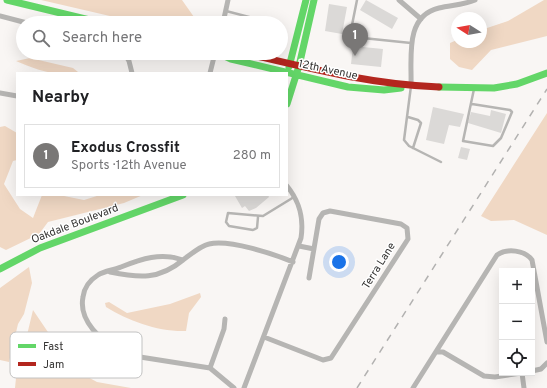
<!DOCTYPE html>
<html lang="en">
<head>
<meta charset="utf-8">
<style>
  body { margin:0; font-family:Overpass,sans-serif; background:#f2f2f2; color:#202124 }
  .controls { position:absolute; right:12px; bottom:12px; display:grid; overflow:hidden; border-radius:0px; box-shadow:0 4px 16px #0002 }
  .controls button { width:36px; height:36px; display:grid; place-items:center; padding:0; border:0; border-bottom:1px solid #e0e0e0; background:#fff; color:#202124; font:20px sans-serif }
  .compass { position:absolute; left:451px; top:12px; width:36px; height:36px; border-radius:50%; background:#fff; box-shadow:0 4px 16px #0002; rotate:281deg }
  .you { position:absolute; left:339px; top:262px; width:14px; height:14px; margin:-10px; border:3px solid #fff; border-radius:50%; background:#1a73e8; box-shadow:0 0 0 6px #1a73e833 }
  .badge { display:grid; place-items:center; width:26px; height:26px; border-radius:50%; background:#797776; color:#fff; font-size:13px; font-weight:700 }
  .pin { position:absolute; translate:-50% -33px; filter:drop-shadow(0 1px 2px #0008) }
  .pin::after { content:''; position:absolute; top:21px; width:14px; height:12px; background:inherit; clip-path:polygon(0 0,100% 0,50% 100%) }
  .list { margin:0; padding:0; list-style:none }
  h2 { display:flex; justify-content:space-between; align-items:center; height:52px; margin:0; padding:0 16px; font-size:17px }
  h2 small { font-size:13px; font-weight:400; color:#757577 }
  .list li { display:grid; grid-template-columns:26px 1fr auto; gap:12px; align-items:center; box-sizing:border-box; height:64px; margin:0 8px 8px; padding:0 8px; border:1px solid #e0e0e0; border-radius:0px }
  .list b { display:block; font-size:15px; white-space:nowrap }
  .list p { margin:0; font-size:13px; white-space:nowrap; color:#757577 }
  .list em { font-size:13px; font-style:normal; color:#757577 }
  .icon { flex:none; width:22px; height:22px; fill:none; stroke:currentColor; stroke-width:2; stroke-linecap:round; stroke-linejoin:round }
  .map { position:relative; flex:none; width:547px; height:388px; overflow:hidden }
  .search { position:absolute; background:#fff; box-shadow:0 4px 16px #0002; left:16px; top:16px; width:272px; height:44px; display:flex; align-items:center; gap:10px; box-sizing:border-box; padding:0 14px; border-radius:22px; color:#757577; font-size:15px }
  .panel { position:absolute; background:#fff; box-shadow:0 4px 16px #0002; left:16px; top:72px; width:272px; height:124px; border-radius:0px }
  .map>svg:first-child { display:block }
  .forest { fill:#f0d8c4 }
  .building { fill:#dbd9d7 }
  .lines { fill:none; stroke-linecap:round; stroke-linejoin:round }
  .lane { stroke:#b6b5b3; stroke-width:2.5 }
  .street { stroke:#b6b5b3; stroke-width:5 }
  .fast { stroke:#63d668; stroke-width:7 }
  .jam { stroke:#b3261e; stroke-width:7 }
  .rail { stroke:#b2b1b0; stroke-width:1.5; stroke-dasharray:7 7; stroke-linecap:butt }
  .labels { text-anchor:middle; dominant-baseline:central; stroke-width:3; stroke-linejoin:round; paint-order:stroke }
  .street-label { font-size:11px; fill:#343332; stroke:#fff }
  .key { fill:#fff; stroke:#c2c2c2; stroke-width:1 }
  .key-label { font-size:11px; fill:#343332 }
</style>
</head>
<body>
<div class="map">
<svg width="547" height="388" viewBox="0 0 547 388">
  <rect width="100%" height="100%" fill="#f9f6f4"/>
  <!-- forest -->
  <path class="forest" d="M41,0H182L194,17L193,23H140Z
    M544,0H547V36L491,50L472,70L459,67L450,59V43L457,40V42H481V30L508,21Z
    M30,58L73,68L78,72C62,79 31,68 16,61Z
    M547,113V235L514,220L491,221L481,216Z
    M5,126L17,133V160L13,161L4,184L20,209L33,218L42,195H59L84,200L100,195H143L124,203L48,222L39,234L6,250L0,247V127Z
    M29,267L32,283L24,314L18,324L9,362L0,360V288Z
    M200,293L201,297L189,313L186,331C158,332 129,321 106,307L105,303L109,302L127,313L170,304Z
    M33,310L73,369L97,382L131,388H15L16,378L26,366L27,335Z"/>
  <!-- building -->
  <path class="building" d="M366,0L398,18L392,29L360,10Z
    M329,4L347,7L342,34L325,31Z
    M353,46L383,49L381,67L351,64Z
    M433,107L464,114L460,127L449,125L444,144L426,140Z
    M491,110L506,114L501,133L468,123L471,112L490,116Z
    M461,147L470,149L467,160L458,158Z
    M237,195H268L269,197L256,208L249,211L245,206L242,208L235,196Z"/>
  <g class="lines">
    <!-- lane -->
    <path class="lane" d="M357,0L351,30L353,37L411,43
      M226,11L272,23
      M411,86L404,140L409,146L441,162
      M472,104L510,110L512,112L501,138L493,146L463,141L474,89
      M408,117L418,120L421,123L413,148
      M258,217L257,228L253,230L229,226L226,222L228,213L263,216L294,197"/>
    <!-- street -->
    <path class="street" d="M399,0L421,19
      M0,16L27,23
      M223,23L228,0
      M124,53L129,61L132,73
      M210,73L215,53
      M411,86C412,59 404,16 439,8C451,5 464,5 475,0
      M0,93L17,96
      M299,246L314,249
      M110,272C139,278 159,280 183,260
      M264,337L323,360L331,358L408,239L407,228L401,224L330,211L323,213L319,219L309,278
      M436,352H443L484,376L495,377L521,373
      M210,368L224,329L225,319
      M532,371L541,369L547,363
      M522,373L524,388
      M234,388L210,368L121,354C102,340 78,322 83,297C84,288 90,280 98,275C104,271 114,270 121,267C141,259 161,252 183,260C190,255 200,246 209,244C229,239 274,254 293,262
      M244,388L301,238C304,218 300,202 287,186
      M413,388L497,255C507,248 525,250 532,260L547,342"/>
    <!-- fast -->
    <path class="fast" d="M7,0L102,23
      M218,53L231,59L348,87L384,90L401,88
      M289,67L306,0
      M439,87L494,88L517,84L547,73
      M287,104L299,66L314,0
      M0,269L40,248L183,195"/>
    <!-- jam -->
    <path class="jam" d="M244,53C308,68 373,85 439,87"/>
    <!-- rail -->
    <path class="rail" d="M357,388L547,89"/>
  </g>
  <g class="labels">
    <!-- street labels -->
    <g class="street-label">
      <text transform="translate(328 70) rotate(12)">12th Avenue</text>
      <text transform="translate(75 224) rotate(-21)">Oakdale Boulevard</text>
      <text transform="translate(379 266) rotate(-58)">Terra Lane</text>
    </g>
  </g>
  <!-- legend -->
  <rect x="10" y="332" width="132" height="46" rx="6" class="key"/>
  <rect x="18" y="344" width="18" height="4" fill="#63d668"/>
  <rect x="18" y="362" width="18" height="4" fill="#b3261e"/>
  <g class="key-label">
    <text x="43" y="350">Fast</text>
    <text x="43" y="368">Jam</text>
  </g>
</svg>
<div class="controls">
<button>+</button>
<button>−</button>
<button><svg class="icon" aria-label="locate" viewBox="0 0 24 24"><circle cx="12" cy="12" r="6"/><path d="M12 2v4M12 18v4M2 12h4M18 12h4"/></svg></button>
</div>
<svg class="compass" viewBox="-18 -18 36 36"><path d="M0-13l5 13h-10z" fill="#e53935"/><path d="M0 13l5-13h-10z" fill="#757577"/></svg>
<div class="you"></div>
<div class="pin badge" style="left:355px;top:56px">1</div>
<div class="search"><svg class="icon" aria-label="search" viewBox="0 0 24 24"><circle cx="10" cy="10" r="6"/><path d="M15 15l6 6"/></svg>Search here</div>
<section class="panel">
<h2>Nearby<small></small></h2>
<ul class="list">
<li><span class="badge">1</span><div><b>Exodus Crossfit</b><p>Sports · 12th Avenue</p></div><em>280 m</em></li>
</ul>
</section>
</div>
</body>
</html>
